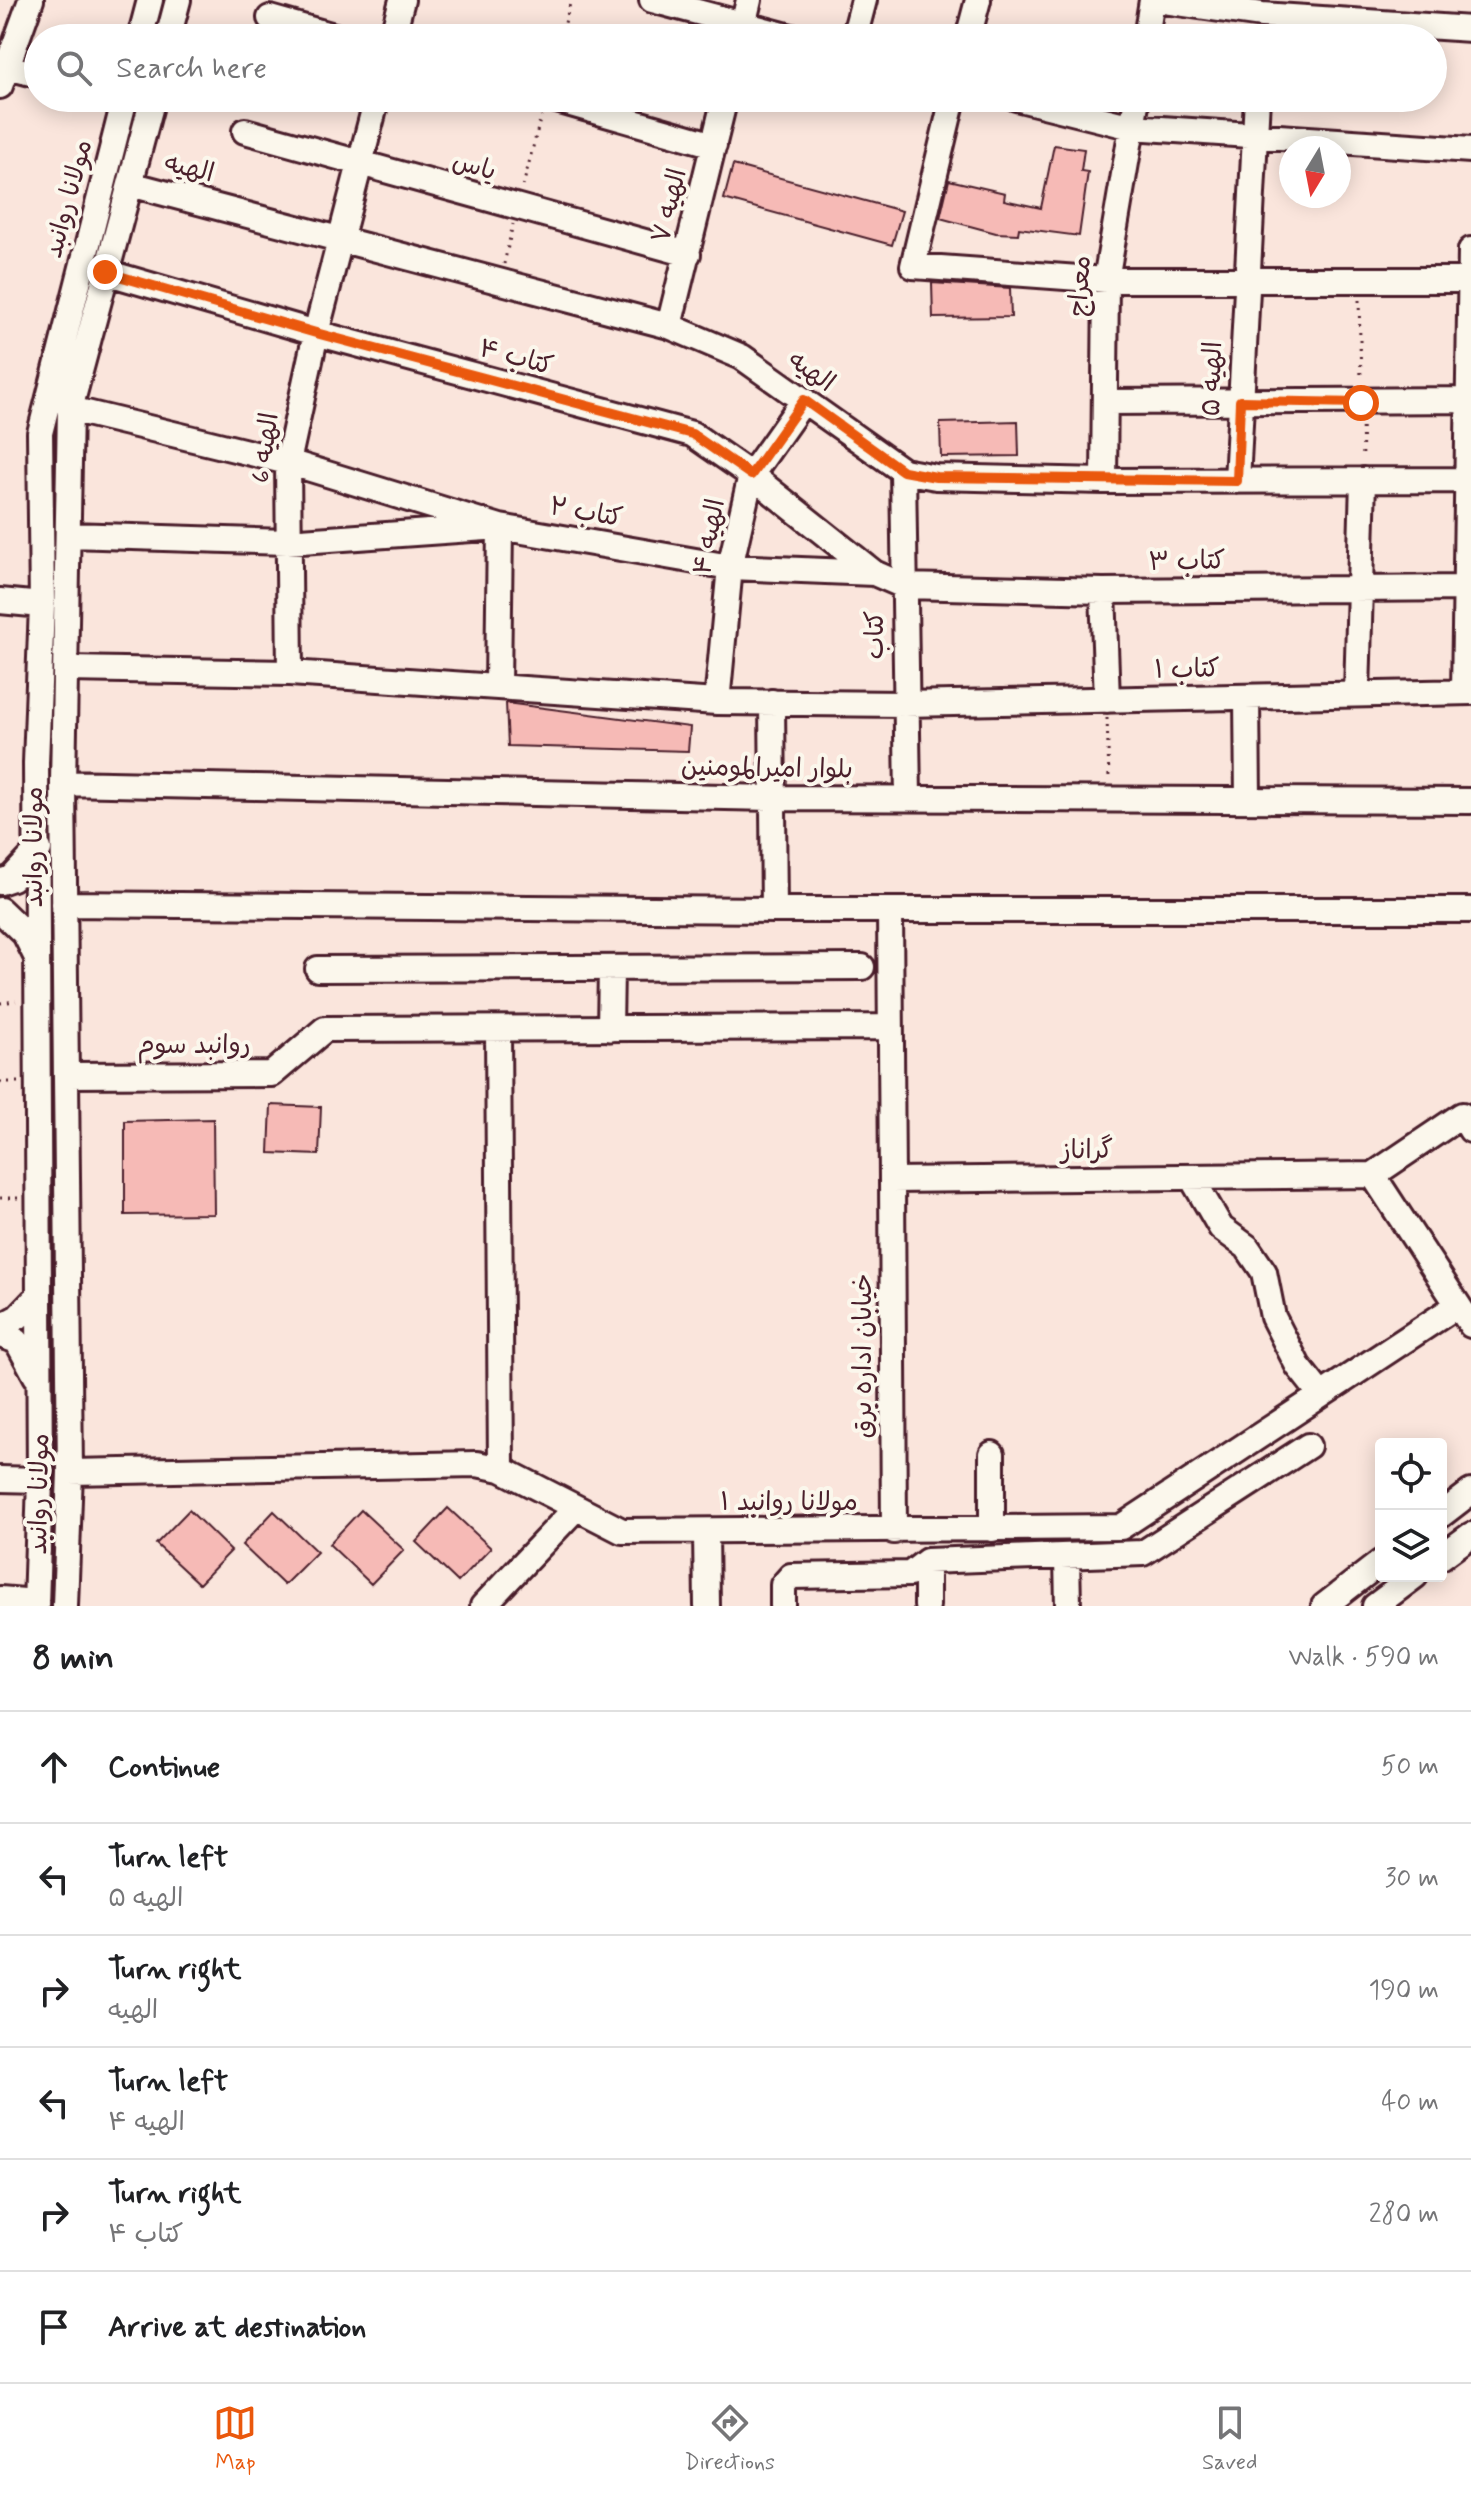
<!DOCTYPE html>
<html lang="en">
<head>
<meta charset="utf-8">
<style>
  body { margin:0; font-family:Mynerve,"Playpen Sans Arabic",sans-serif; background:#f6f6f6; color:#202124 }
  .controls { position:absolute; right:24px; bottom:24px; display:grid; overflow:hidden; border-radius:8px; box-shadow:0 4px 20px #0003 }
  .controls button { width:72px; height:72px; display:grid; place-items:center; padding:0; border:0; border-bottom:2px solid #e0e0e0; background:#fff; color:#202124; font:40px sans-serif }
  .compass { position:absolute; left:1279px; top:136px; width:72px; height:72px; border-radius:50%; background:#fff; box-shadow:0 4px 20px #0003; rotate:190deg }
  .stop { position:absolute; width:24px; height:24px; margin:-18px; border:6px solid #ea580c; border-radius:50%; background:#fff }
  .stop.end { background:#ea580c; border-color:#fff; box-shadow:0 2px 8px #0008 }
  .list { margin:0; padding:0; list-style:none }
  h2 { display:flex; justify-content:space-between; align-items:center; height:104px; margin:0; padding:0 32px; font-size:34px }
  h2 small { font-size:26px; font-weight:400; color:#757577 }
  .list li { display:grid; grid-template-columns:52px 1fr auto; gap:24px; align-items:center; box-sizing:border-box; height:112px; padding:0 32px; border-top:2px solid #e0e0e0 }
  .list b { display:block; font-size:30px; white-space:nowrap }
  .list p { margin:0; font-size:26px; white-space:nowrap; color:#757577 }
  .list em { font-size:26px; font-style:normal; color:#757577 }
  .icon { flex:none; width:44px; height:44px; fill:none; stroke:currentColor; stroke-width:2; stroke-linecap:round; stroke-linejoin:round }
  .map { position:relative; flex:none; width:1471px; height:1606px; overflow:hidden }
  .search { position:absolute; background:#fff; box-shadow:0 4px 20px #0003; left:24px; right:24px; top:24px; height:88px; display:flex; align-items:center; gap:20px; box-sizing:border-box; padding:0 28px; border-radius:44px; color:#757577; font-size:30px }
  .sheet { height:776px; background:#fff }
  nav { display:flex; justify-content:space-around; align-items:center; box-sizing:border-box; height:112px; border-top:2px solid #e0e0e0; background:#fff; font-size:22px; color:#757577 }
  nav a { display:grid; justify-items:center; gap:4px }
  nav .on { color:#ea580c }
  .map>svg:first-child { display:block }
  .building { fill:#f6bab6; stroke:#4a1f2b; stroke-width:2 }
  .lines { fill:none; stroke-linecap:round; stroke-linejoin:round }
  .minor-casing { stroke:#4a1f2b; stroke-width:30 }
  .path { stroke:#4a1f2b; stroke-width:3; stroke-dasharray:2 6; stroke-linecap:butt }
  .minor { stroke:#fbf7ec; stroke-width:24 }
  .route { stroke:#ea580c; stroke-width:10 }
  .labels { text-anchor:middle; dominant-baseline:central; stroke-width:8; stroke-linejoin:round; paint-order:stroke }
  .street-label { font-size:26px; fill:#4a1f2b; stroke:#fbf7ec }
</style>
</head>
<body>
<div class="map">
<svg width="1471" height="1606" viewBox="0 0 1471 1606">
  <rect width="100%" height="100%" fill="#fae5dc"/>
  <filter id="ink" filterUnits="userSpaceOnUse"><feTurbulence type="fractalNoise" baseFrequency=".0125" numOctaves="2"/><feDisplacementMap in="SourceGraphic" scale="16" xChannelSelector="R" yChannelSelector="G"/><feConvolveMatrix kernelMatrix="1 2 1 2 8 2 1 2 1" color-interpolation-filters="sRGB"/></filter>
  <g filter="url(#ink)">
    <!-- building -->
    <path class="building" d="M1054,145L1084,149L1081,171L1088,172L1079,236L1019,228L1018,234L996,233L940,218L949,180L1005,193L1004,200L1041,208Z
      M733,165L902,211L892,245L724,199Z
      M932,283L1010,288L1011,317L933,318Z
      M1018,421L1019,456L941,457L940,423Z
      M506,703L690,727L688,751L508,746Z
      M271,1105L321,1107L319,1155L269,1153Z
      M213,1119L214,1214L125,1215V1121Z
      M448,1508L491,1548L458,1582L416,1542Z
      M189,1510L231,1551L199,1584L156,1544Z
      M361,1510L404,1550L371,1584L329,1544Z
      M274,1511L317,1552L284,1585L242,1545Z"/>
    <g class="lines">
      <defs>
        <path id="minor" d="M652,0L795,38
          M1157,0L1262,15L1471,29
          M270,18L341,38
          M140,38L150,0
          M168,38L178,0
          M392,38L402,0
          M740,38L749,0
          M854,38L864,0
          M968,38L978,0
          M1146,38L1152,0
          M0,65L38,75
          M0,86L31,0
          M550,98L714,145
          M953,98L913,266L1106,280H1471
          M1016,98L1132,127L1471,150
          M245,131L688,254
          M130,184L669,326L742,357L903,471L936,477L1104,481L1471,480
          M105,272L316,333L692,434L751,475L874,573L904,586L1103,591L1471,588
          M669,326L725,98
          M1106,402L1471,400
          M70,409L288,462L500,527L498,685
          M903,471L908,798
          M1104,481L1106,280L1137,98
          M1237,481L1257,98
          M70,535L287,542L500,527L730,567L874,573
          M1103,591L1107,700
          M0,601L42,605
          M67,669L290,673L717,702L904,704L1471,692
          M290,673L288,462L316,333L377,98
          M1464,692L1471,250
          M1357,694L1363,480
          M1247,697L1248,800
          M717,702L730,567L751,475L804,400
          M772,702L774,910
          M63,783L774,798L1471,801
          M0,882L12,878L39,849
          M64,904L774,910H1471
          M0,910L25,934L37,958
          M890,910L892,1180L1373,1175L1471,1325
          M318,969L862,967
          M610,1029L611,968
          M498,1030L501,1469
          M66,1075L272,1074L325,1029L890,1027
          M1373,1175L1462,1115L1471,1130
          M1192,1178L1221,1228L1247,1247L1264,1272L1273,1317L1298,1366L1321,1395
          M892,1180L894,1531
          M0,1327L18,1317L38,1296
          M0,1335L17,1341L36,1376
          M992,1454V1529
          M70,1472L477,1464L501,1469L622,1531L1121,1527L1458,1305
          M0,1479L40,1480
          M1441,1515L1471,1492
          M706,1532L707,1606
          M1067,1557L1068,1606
          M1441,1557L1471,1535
          M0,1599L36,1602
          M36,1606L40,1480L36,763L42,605L40,433L125,98
          M65,1606L70,1472L63,783L70,409L153,98
          M483,1606L576,1508
          M783,1606V1585L791,1576L910,1574L927,1561L1143,1553L1308,1446
          M927,1606V1561
          M1324,1606L1381,1562
          M1375,1606L1415,1576"/>
      </defs>
      <!-- minor casing -->
      <use href="#minor" class="minor-casing"/>
      <!-- path -->
      <path class="path" d="M561,38L571,0
        M523,186L541,116
        M504,264L513,224
        M1359,300L1361,380
        M1362,420L1363,460
        M1107,718L1109,778
        M0,1003L16,1001
        M0,1082H19
        M0,1198H20"/>
      <!-- minor -->
      <use href="#minor" class="minor"/>
    </g>
  </g>
  <g class="lines" filter="url(#ink)">
    <!-- route -->
    <path class="route" d="M105,272L316,333L692,434L751,475L804,400L903,471L936,477L1237,481L1240,401L1361,403"/>
  </g>
  <g class="labels">
    <!-- street labels -->
    <g class="street-label">
      <text transform="translate(474 167) rotate(16)">یاس</text>
      <text transform="translate(189 169) rotate(14)">الهیه</text>
      <text transform="translate(69 199) rotate(-75)">مولانا روانبد</text>
      <text transform="translate(670 206) rotate(-76)">الهیه ۷</text>
      <text transform="translate(1081 286) rotate(-86)">معراج</text>
      <text transform="translate(516 358) rotate(15)">کتاب ۴</text>
      <text transform="translate(811 372) rotate(36)">الهیه</text>
      <text transform="translate(1213 379) rotate(-88)">الهیه ۵</text>
      <text transform="translate(266 448) rotate(-82)">الهیه 6</text>
      <text transform="translate(586 513) rotate(10)">کتاب ۲</text>
      <text transform="translate(710 537) rotate(-79)">الهیه ۴</text>
      <text transform="translate(1187 562) rotate(-1)">کتاب ۳</text>
      <text transform="translate(876 635) rotate(-90)">کتاب</text>
      <text transform="translate(1187 670) rotate(-1)">کتاب ۱</text>
      <text transform="translate(767 769) rotate(1)">بلوار امیرالمومنین</text>
      <text transform="translate(35 847) rotate(-90)">مولانا روانبد</text>
      <text x="194" y="1046">روانبد سوم</text>
      <text transform="translate(1087 1151) rotate(-1)">گراناز</text>
      <text transform="translate(864 1356) rotate(-90)">خیابان اداره برق</text>
      <text transform="translate(40 1494) rotate(-89)">مولانا روانبد</text>
      <text x="789" y="1503">مولانا روانبد ۱</text>
    </g>
  </g>
</svg>
<div class="controls">
<button><svg class="icon" aria-label="locate" viewBox="0 0 24 24"><circle cx="12" cy="12" r="6"/><path d="M12 2v4M12 18v4M2 12h4M18 12h4"/></svg></button>
<button><svg class="icon" aria-label="layers" viewBox="0 0 24 24"><path d="M12 4l9 5-9 5-9-5zM3 14l9 5 9-5"/></svg></button>
</div>
<svg class="compass" viewBox="-18 -18 36 36"><path d="M0-13l5 13h-10z" fill="#e53935"/><path d="M0 13l5-13h-10z" fill="#757577"/></svg>
<div class="stop" style="left:1361px;top:403px"></div>
<div class="stop end" style="left:105px;top:272px"></div>
<div class="search"><svg class="icon" aria-label="search" viewBox="0 0 24 24"><circle cx="10" cy="10" r="6"/><path d="M15 15l6 6"/></svg>Search here</div>
</div>
<section class="sheet">
<h2>8 min<small>Walk · 590 m</small></h2>
<ul class="list">
<li><svg class="icon" aria-label="ahead" viewBox="0 0 24 24"><path d="M12 20V5M6 11l6-6 6 6"/></svg><div><b>Continue</b></div><em>50 m</em></li>
<li><svg class="icon" aria-label="left" viewBox="0 0 24 24"><path d="M17 20v-9H6M10 6l-5 5 5 5"/></svg><div><b>Turn left</b><p>الهیه ۵</p></div><em>30 m</em></li>
<li><svg class="icon" aria-label="right" viewBox="0 0 24 24"><path d="M7 20v-9h11M14 6l5 5-5 5"/></svg><div><b>Turn right</b><p>الهیه</p></div><em>190 m</em></li>
<li><svg class="icon" aria-label="left" viewBox="0 0 24 24"><path d="M17 20v-9H6M10 6l-5 5 5 5"/></svg><div><b>Turn left</b><p>الهیه ۴</p></div><em>40 m</em></li>
<li><svg class="icon" aria-label="right" viewBox="0 0 24 24"><path d="M7 20v-9h11M14 6l5 5-5 5"/></svg><div><b>Turn right</b><p>کتاب ۴</p></div><em>280 m</em></li>
<li><svg class="icon" aria-label="arrive" viewBox="0 0 24 24"><path d="M6 21V4h12l-3 4 3 4H6"/></svg><div><b>Arrive at destination</b></div></li>
</ul>
</section>
<nav>
<a class="on"><svg class="icon" aria-label="map" viewBox="0 0 24 24"><path d="M3 6l6-2 6 2 6-2v14l-6 2-6-2-6 2zM9 4v14M15 6v14"/></svg>Map</a>
<a><svg class="icon" aria-label="directions" viewBox="0 0 24 24"><path d="M12 3l9 9-9 9-9-9zM9 14v-3h6M13 9l2 2-2 2"/></svg>Directions</a>
<a><svg class="icon" aria-label="saved" viewBox="0 0 24 24"><path d="M7 4h10v16l-5-4-5 4z"/></svg>Saved</a>
</nav>
</body>
</html>
